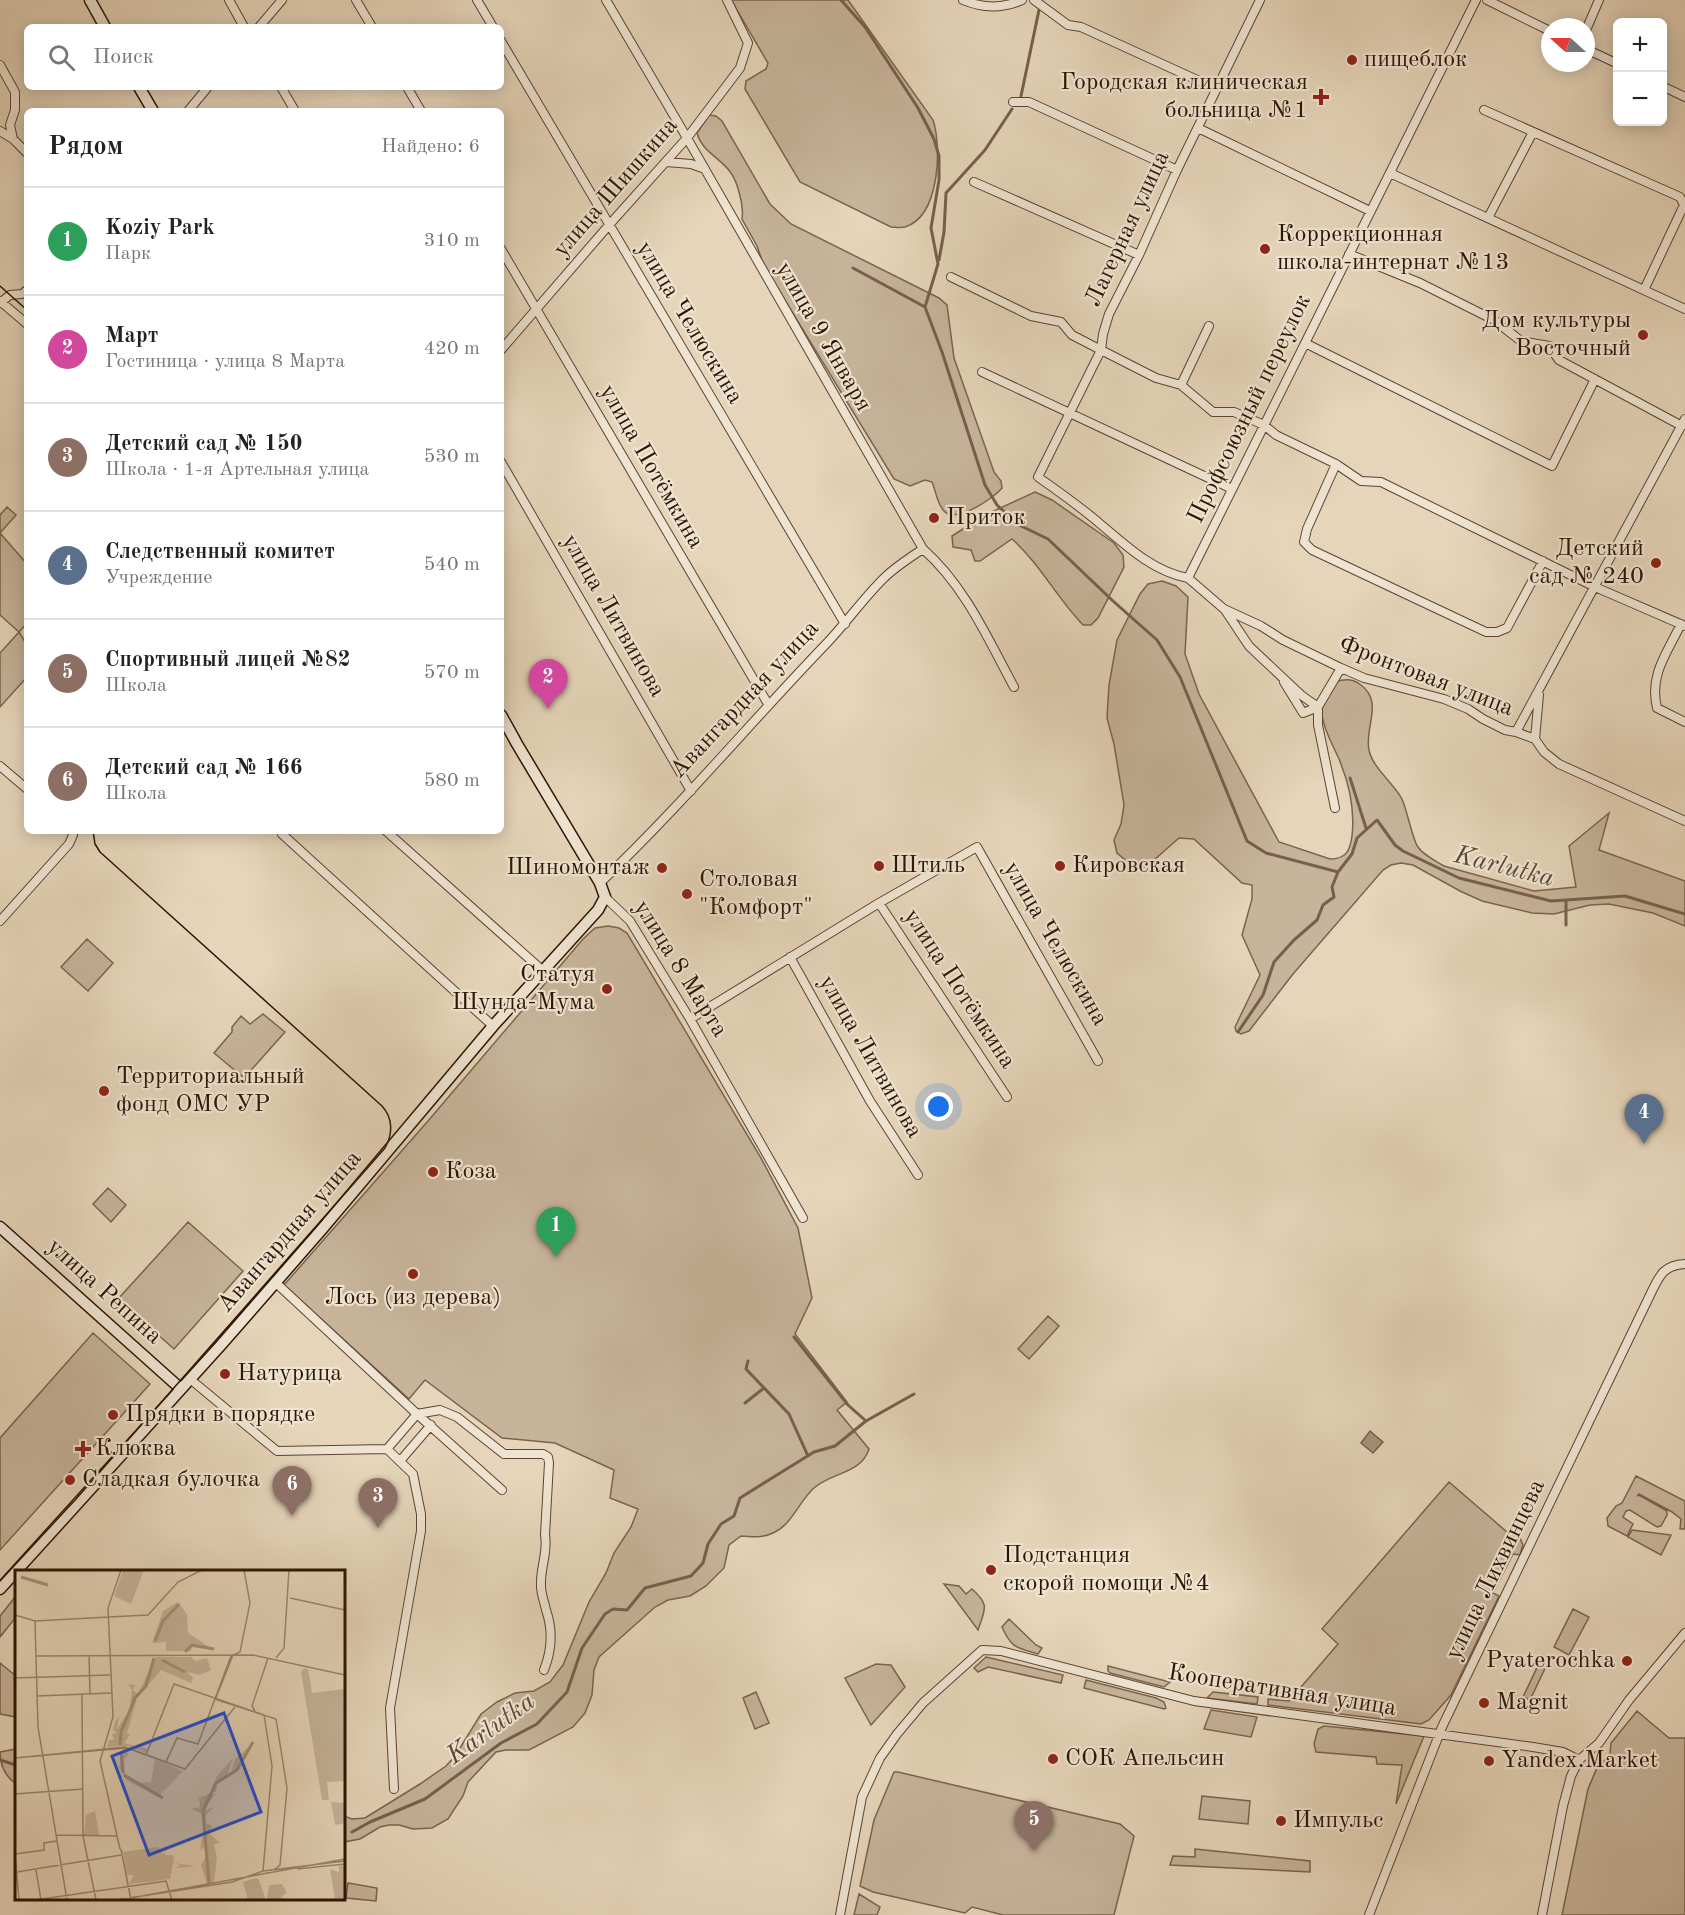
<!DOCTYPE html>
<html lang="ru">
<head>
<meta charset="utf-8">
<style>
  body { margin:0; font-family:"Old Standard TT",serif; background:#f2f2f2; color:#222 }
  .controls { position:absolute; right:18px; top:18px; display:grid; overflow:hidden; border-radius:9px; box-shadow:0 3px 15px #0003 }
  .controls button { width:54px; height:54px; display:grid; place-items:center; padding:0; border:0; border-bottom:2px solid #e0e0e0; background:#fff; color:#222; font:30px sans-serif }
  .compass { position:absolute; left:1541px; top:18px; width:54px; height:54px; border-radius:50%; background:#fff; box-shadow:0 3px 15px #0003; rotate:291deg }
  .you { position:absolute; left:939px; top:1107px; width:21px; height:21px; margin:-15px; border:4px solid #fff; border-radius:50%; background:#1a73e8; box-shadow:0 0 0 9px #1a73e833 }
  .badge { display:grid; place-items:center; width:39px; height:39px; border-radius:50%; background:#1a73e8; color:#fff; font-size:20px; font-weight:700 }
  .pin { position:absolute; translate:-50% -50px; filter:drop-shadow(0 2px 3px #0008) }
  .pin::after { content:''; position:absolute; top:32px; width:21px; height:18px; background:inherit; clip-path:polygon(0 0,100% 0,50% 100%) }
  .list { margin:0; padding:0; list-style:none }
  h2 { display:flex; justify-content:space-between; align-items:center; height:78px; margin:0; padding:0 24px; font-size:26px }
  h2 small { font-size:20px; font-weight:400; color:#767676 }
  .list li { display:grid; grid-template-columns:39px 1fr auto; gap:18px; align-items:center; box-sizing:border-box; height:108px; padding:0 24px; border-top:2px solid #e0e0e0 }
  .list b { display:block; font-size:22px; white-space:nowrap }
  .list p { margin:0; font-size:20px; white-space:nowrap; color:#767676 }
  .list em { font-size:20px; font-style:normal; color:#767676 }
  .icon { flex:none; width:33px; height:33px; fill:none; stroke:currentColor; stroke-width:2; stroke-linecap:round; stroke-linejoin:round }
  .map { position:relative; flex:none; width:1685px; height:1915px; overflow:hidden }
  .search { position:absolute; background:#fff; box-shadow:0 3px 15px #0003; left:24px; top:24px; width:480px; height:66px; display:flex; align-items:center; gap:15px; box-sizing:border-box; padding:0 21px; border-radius:9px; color:#767676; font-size:22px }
  .panel { position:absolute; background:#fff; box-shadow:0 3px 15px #0003; left:24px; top:108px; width:480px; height:726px; border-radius:9px }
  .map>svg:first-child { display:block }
  .green { fill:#c7b49b; stroke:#7a644e; stroke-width:1.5 }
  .water { fill:#a7937b; stroke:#76604b; stroke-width:1.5 }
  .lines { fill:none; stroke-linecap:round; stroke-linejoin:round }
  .stream { stroke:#76604b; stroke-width:3 }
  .street-casing { stroke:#5b4430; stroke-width:10 }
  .secondary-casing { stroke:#2d1402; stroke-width:13 }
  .street { stroke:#efe4d2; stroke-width:8 }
  .secondary { stroke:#efe4d2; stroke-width:10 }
  .tram { stroke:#2d1402; stroke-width:1.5 }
  .poi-dot { fill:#8f2418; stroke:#efe4d2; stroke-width:2 }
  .labels { text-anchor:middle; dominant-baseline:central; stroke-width:4.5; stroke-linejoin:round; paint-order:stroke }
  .poi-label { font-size:24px; fill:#2d1402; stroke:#efe4d2; text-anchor:start }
  .street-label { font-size:24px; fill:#2d1402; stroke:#efe4d2 }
  .water-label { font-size:26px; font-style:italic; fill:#5e4732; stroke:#efe4d2 }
  .inset-river { fill:none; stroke:#a7937b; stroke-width:3 }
  .inset-road { fill:none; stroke:#9c8870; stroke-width:1.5 }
  .view { fill:#1d4ed8; fill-opacity:0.15; stroke:#1d4ed8; stroke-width:3 }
  .inset-edge { fill:none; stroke:#2d1402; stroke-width:3 }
</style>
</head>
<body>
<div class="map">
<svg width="1685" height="1915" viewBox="0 0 1685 1915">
  <rect width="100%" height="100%" fill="#e6d5ba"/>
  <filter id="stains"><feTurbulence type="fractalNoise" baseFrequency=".00333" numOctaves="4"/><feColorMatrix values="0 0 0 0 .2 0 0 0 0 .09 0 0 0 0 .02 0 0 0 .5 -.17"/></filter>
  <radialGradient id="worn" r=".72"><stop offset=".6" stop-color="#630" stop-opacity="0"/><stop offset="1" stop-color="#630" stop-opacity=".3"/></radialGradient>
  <!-- green -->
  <path class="green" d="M731,0H848L933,120C942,147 940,216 905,227C901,228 895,227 891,227L800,182L745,89L746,81L766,69L768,63Z
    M709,115L716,116L722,121L770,204L791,224L939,298L947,305L954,358L994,472L1001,481L1002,488C994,498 957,523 945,512C937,505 936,491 932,482L925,480L910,486L894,479L764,266L757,246L742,219C744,207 738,183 731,173C721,158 702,152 697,133Z
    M1035,492L1052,500L1114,543L1123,555L1124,567L1098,618L1091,625H1083C1057,598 1040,564 1012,539L980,561H975L971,550L953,547L952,536L985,515Z
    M7,507L16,515L0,533L27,564V623L19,632L27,645V677L0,707V653L19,632L0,615V515Z
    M1162,581L1176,586L1188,597L1185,654L1199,694L1279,842L1330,859C1346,859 1350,851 1352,836C1355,810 1349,783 1339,759C1333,745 1324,731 1322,715C1320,702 1328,693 1335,682C1344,679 1352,678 1361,685C1384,702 1364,728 1369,750C1372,767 1394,784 1402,799C1407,810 1413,841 1418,847C1423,855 1436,861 1444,866L1534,891L1576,887L1569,846L1609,813L1599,850L1685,881V926L1653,913L1609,904L1590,905L1554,914L1532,913L1482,901L1460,891L1413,865L1401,863L1391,865L1383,870L1293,974L1249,1031L1241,1034L1236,1031L1235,1027L1260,975L1242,935L1252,899V885L1242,883L1194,839L1179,838L1146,867L1135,868L1117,853L1114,840L1121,824L1124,805L1114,744L1107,718L1109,685L1117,640L1140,594L1148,584Z
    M608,926L619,928L627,933L761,1158L798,1228L812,1298L795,1334L847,1402L837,1410L869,1449C861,1474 832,1472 814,1488C799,1501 792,1525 773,1533C763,1538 752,1537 741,1536L729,1545L724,1568L706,1586L690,1596L668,1600L655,1607L599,1657L594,1670L592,1695L585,1713L573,1727L529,1750H506L496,1752L468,1782L463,1796L448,1819L432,1828L413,1829L399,1825H389L380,1827L360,1839L344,1842V1816L352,1819L365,1818L420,1784L446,1766L455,1756L481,1714L497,1702L515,1693L534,1691L550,1682L563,1665L589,1602L606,1573L614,1553L631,1527L638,1509L610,1498L614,1470L555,1443L502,1438L425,1380L409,1399L284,1285L428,1121L583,939L595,928Z
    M87,939L113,963L88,991L61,967Z
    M263,1014L285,1032L244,1078L214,1053L232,1032V1027L241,1016L250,1024Z
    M108,1188L126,1205L111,1222L93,1204Z
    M188,1222L243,1271L174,1349L118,1299Z
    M1048,1316L1059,1326L1029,1359L1018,1349Z
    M93,1333L150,1384L0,1550V1438Z
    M1636,1476L1685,1501V1529H1680L1681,1519L1672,1512L1639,1494L1637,1496L1639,1495L1667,1511V1515L1661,1526L1657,1527L1630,1510L1626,1511L1623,1517L1633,1524L1627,1536L1608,1526L1607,1518L1616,1506L1622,1503Z
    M1449,1482L1507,1532L1520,1538L1523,1545L1520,1555L1513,1554L1493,1593L1499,1596L1451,1695L1429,1720L1421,1724L1268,1705V1699L1289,1701L1338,1644L1322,1629Z
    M1632,1530L1671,1535L1661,1555L1628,1537Z
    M944,1584L959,1586L966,1594L972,1589C990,1605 985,1609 978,1630Z
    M16,1596V1617L0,1637V1616Z
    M1573,1609L1589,1617L1569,1655L1554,1647Z
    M1009,1619L1036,1645L1042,1648L1038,1654C1016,1647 1012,1649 1002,1627Z
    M1543,1655L1550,1658L1530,1700L1523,1697Z
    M986,1657L1063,1675L1061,1683L988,1667L978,1672L974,1668Z
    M0,1663L16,1676V1717L0,1714Z
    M876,1664L891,1665L905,1687L871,1725L845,1678Z
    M1108,1666L1170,1682L1164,1687L1110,1673L1108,1671Z
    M1086,1680L1156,1698L1164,1702L1166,1708L1164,1709L1084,1688Z
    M756,1692L769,1723L755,1729L743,1698Z
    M1213,1692L1258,1697L1257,1704L1207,1698Z
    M1211,1710L1257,1717L1251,1737L1204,1729Z
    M1637,1711L1669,1738H1685V1915H1562L1588,1789L1596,1770L1610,1754L1611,1743Z
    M1324,1726L1424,1736L1396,1804L1402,1765L1377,1764L1376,1757L1316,1752L1314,1744L1318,1729Z
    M16,1749V1784C5,1776 0,1765 0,1752Z
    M894,1772H898L1120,1824L1134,1836L1114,1915H1003L972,1907L965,1913L873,1892L860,1886L874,1820Z
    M1202,1796L1250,1801L1248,1824L1199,1819Z
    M1195,1849L1310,1861V1872L1170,1865L1173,1856L1195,1857Z
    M348,1883L377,1888L376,1901L346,1898Z
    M859,1894L880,1907L877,1915H854Z"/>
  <!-- water -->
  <path class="water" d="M1370,1431L1383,1442L1373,1453L1361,1443Z"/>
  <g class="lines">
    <!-- stream -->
    <path class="stream" d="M841,0L865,27L918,108L934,139L939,156V180L931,228L938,264L925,307L942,352L985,485L997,505L1017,524L1048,539L1113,601L1157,640L1180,677L1247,841L1266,853L1338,872
      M1021,96L1039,10
      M939,260L944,232L946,193L985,150L1012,109
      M853,268L925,307
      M1350,778L1366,828
      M1566,925V900
      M1238,1032L1263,995L1274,962L1294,940L1317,920L1323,905L1334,897L1332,887L1338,872L1352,854L1357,838L1377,820L1395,845L1403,851L1459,878L1551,901L1625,896L1685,914
      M794,1337L848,1405L866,1421
      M748,1361L746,1369L789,1414L808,1456
      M745,1403L764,1388
      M0,1760L16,1765
      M352,1832L370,1822L425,1799L501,1743L537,1724L567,1692L582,1648L605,1614L613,1609L627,1610L645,1588L691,1576L703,1563L708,1544L721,1524L734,1516L740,1498L814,1452L835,1446L866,1421L914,1394"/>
    <defs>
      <path id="street" d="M229,0L244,27
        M356,0L372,27
        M477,0L493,27
        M606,0L687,138L923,549C965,586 988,639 1014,687
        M963,0C982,8 1002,9 1022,0
        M1034,0L1068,25L1081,27L1217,89
        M1487,0L1550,31
        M259,27L282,0
        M1586,30L1599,0
        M501,41L845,624
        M1586,49L1618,64
        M0,65L15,92V110L10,125L13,139
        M1662,86L1685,97
        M281,87L295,111
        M407,87L421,111
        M1013,102H1029L1177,170
        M1484,110L1680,197L1684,205L1644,290
        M188,111L208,87
        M1198,128L1370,211
        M0,131L13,139L27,153
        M666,162L691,164L705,169
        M1390,173L1685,309
        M974,182L1139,255
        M1488,218L1533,132
        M501,249L768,704
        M1349,254L1420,283L1494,320L1521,341L1549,346L1559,360L1682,426
        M951,277L1031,316L1061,322L1072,335L1101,350L1156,378L1181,385L1213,412H1234L1264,425L1276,435L1336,464L1361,481L1381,482L1595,587L1685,626
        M0,301L27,324
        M0,303L10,295L22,294L27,290
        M1305,343L1552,466L1595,379
        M501,350L609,225L687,138L740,68L748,43L727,0
        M982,372L1232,489
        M1181,385L1209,326
        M501,462L691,791
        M1336,464L1307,529L1304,542L1312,550L1486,632H1497L1507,628L1543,561
        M1188,578C1153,572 1124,544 1098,522C1079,506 1058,491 1038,477L1101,350L1103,334L1109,314L1139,255L1177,170L1260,0
        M1188,578L1476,0
        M1188,578L1224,609L1261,626L1283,640L1341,668L1364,678L1444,699L1468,709L1483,719L1505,730L1516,732L1535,739L1544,752L1559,764L1685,821
        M1225,610L1249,646L1301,695L1318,707V725L1335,808
        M1681,624C1667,653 1649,675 1657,708L1685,722
        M1284,682L1303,713L1318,707L1341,668
        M1516,732L1685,419
        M1535,739L1539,695
        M0,766L27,789
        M285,831L282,834L493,1026
        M386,831L542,970
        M600,883C680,807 750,723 826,644C846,623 863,599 883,579C895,567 909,558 923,549
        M605,897L630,921L690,1019L803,1218
        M879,903L1007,1097
        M0,921L69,844L73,835L72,831
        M790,957L870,1101L918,1175
        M690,1019L879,903L977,847L1098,1061
        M275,1282L417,1414L502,1490
        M190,1379L277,1451L387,1449
        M400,1461L431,1425
        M394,1789L390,1708L421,1531V1514L413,1474L387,1449L417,1414L440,1410L457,1417L504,1454H543L548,1457L549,1463L545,1535C548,1551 541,1566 541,1582C540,1592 544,1600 546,1610C553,1630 552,1650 544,1670
        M840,1915L862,1797L880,1758L897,1734L923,1703L982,1650L1001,1651L1194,1701L1533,1747L1563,1752L1579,1760
        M1369,1915L1442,1727L1652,1291C1660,1274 1665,1265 1685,1264
        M1542,1915L1563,1806L1571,1776L1579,1760L1599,1743L1629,1700L1685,1633"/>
      <path id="secondary" d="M90,0L105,27
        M139,87L153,111
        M0,1227L181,1389
        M0,1589L221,1345L323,1228L493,1026L598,910L605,897L600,883L517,744L501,715"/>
    </defs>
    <!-- street casing -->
    <use href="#street" class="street-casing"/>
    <!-- secondary casing -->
    <use href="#secondary" class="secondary-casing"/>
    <!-- street -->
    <use href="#street" class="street"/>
    <!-- secondary -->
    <use href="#secondary" class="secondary"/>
    <!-- tram -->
    <path class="tram" d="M0,286L27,310
      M0,1581L76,1499L385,1148C393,1134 393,1118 382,1106L100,852L95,844L93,831"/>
  </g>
  <!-- markers -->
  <g class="poi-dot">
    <circle cx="1352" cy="60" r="6"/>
    <path d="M1318 88h6v6h6v6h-6v6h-6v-6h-6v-6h6z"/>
    <circle cx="1265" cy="249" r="6"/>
    <circle cx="1643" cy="335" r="6"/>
    <circle cx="934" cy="518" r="6"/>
    <circle cx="1656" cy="563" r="6"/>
    <circle cx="879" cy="866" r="6"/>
    <circle cx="1060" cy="866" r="6"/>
    <circle cx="662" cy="868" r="6"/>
    <circle cx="687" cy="894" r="6"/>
    <circle cx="607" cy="989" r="6"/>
    <circle cx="104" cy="1091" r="6"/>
    <circle cx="433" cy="1172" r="6"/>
    <circle cx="413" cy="1274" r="6"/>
    <circle cx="225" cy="1374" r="6"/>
    <circle cx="113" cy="1415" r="6"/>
    <path d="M80 1440h6v6h6v6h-6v6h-6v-6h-6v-6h6z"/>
    <circle cx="70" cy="1480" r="6"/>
    <circle cx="991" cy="1570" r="6"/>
    <circle cx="1627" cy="1661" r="6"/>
    <circle cx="1484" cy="1703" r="6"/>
    <circle cx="1053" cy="1759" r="6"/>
    <circle cx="1489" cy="1761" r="6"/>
    <circle cx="1281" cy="1821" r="6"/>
  </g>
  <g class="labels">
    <!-- poi labels -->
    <g class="poi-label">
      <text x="1364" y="60">пищеблок</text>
      <text x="1308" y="83" text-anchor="end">Городская клиническая<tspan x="1308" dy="28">больница №1</tspan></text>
      <text x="1277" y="235">Коррекционная<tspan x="1277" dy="28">школа-интернат №13</tspan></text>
      <text x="1631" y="321" text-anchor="end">Дом культуры<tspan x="1631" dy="28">Восточный</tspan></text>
      <text x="946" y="518">Приток</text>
      <text x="1644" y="549" text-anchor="end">Детский<tspan x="1644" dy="28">сад № 240</tspan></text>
      <text x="891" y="866">Штиль</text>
      <text x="1072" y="866">Кировская</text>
      <text x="650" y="868" text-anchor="end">Шиномонтаж</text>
      <text x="699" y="880">Столовая<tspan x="699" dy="28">"Комфорт"</tspan></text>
      <text x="595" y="975" text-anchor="end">Статуя<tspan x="595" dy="28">Шунда-Мума</tspan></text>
      <text x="116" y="1077">Территориальный<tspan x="116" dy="28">фонд ОМС УР</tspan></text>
      <text x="445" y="1172">Коза</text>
      <text x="413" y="1298" text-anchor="middle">Лось (из дерева)</text>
      <text x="237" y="1374">Натурица</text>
      <text x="125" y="1415">Прядки в порядке</text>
      <text x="95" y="1449">Клюква</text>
      <text x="82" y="1480">Сладкая булочка</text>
      <text x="1003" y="1556">Подстанция<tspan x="1003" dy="28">скорой помощи №4</tspan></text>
      <text x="1615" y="1661" text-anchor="end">Pyaterochka</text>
      <text x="1496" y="1703">Magnit</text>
      <text x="1065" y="1759">СОК Апельсин</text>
      <text x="1501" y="1761">Yandex.Market</text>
      <text x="1293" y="1821">Импульс</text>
    </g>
    <!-- street labels -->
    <g class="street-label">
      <text transform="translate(616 188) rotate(-49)">улица Шишкина</text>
      <text transform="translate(1128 229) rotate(-65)">Лагерная улица</text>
      <text transform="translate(689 323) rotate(59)">улица Челюскина</text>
      <text transform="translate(823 337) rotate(60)">улица 9 Января</text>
      <text transform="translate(1250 409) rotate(-64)">Профсоюзный переулок</text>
      <text transform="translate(651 467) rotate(60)">улица Потёмкина</text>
      <text transform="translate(613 616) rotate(60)">улица Литвинова</text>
      <text transform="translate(1426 677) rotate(21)">Фронтовая улица</text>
      <text transform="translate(745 700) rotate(-47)">Авангардная улица</text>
      <text transform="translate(1055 944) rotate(60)">улица Челюскина</text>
      <text transform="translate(680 969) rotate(58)">улица 8 Марта</text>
      <text transform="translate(959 989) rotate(57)">улица Потёмкина</text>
      <text transform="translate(870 1057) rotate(60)">улица Литвинова</text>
      <text transform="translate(290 1232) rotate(-49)">Авангардная улица</text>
      <text transform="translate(104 1292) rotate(42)">улица Репина</text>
      <text transform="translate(1496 1570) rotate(-64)">улица Лихвинцева</text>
      <text transform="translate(1282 1691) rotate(9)">Кооперативная улица</text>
    </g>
    <!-- water labels -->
    <g class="water-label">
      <text transform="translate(1504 867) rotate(14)">Karlutka</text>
      <text transform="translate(491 1729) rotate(-36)">Karlutka</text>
    </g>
  </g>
  <!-- overview -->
  <g transform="translate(15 1570)">
    <rect width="330" height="330" fill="#e6d5ba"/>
    <path d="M108,0H129L116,34L99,26ZM163,32L172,44L173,63L199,80L177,77L176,81H151V72L137,73L148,41ZM141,87H176L180,91L192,88L196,100L185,105L172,102L178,108L176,113L146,100L122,128L112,163L115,165L109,173L133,179L131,183L113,176L92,177L94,170H99L97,164L102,163L98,160L100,151L104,147L102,159L115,139L117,120L113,114L120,115L118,120L123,124ZM289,98L293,99L297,123L330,119V211L312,212L314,230H307L286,102ZM238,173L223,201L216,202L220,189ZM108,178L114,184L109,189L110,205L122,213L136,212L140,189L168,201L143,227L111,210L104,197ZM218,188L212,206L202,213L201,222L197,221L201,207ZM193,224H201L188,238L189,241L199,237L191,245V253L197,256L195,264L205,273L199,274L202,288L199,312L192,314L186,295L192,285L188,277L185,281L187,267L192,263L190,245L176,239L185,237L184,228ZM316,232L330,233V253L320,255ZM80,241L84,265H69L71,245ZM143,277L149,284L151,279H152L150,285H158L159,293L180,296L173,297L174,302L173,297L161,298L166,295L158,293L155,309L114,314L119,305H112L108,282ZM330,295V330H320L315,299L324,302V296ZM241,308L244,310L251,330H233L228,312ZM267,314L272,323L266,327L271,330H252L254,315Z" fill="#c7b49b"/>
    <path class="inset-river" d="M6,7L33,15M140,71L148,51L164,34M170,82L177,75L199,79M147,90L170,102M105,175L106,162L120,128L131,116L139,88M106,182L108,203M109,205L148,228M188,241L201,213L222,200L238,172M188,242L194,313"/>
    <path class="inset-road" d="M275,28L330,40M0,45L20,51L94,47M94,47L133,45L163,12L187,0M20,51L23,157L52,330M74,85L75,124M21,86L238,85L330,105M261,88L269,78L274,0M0,108L95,105M67,124L68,266L81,330M22,126L96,123M201,126L202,130L261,149L272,218L265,295L259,300M200,130L218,85M240,141L237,136L253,88M88,180L112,178L170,199L220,137M131,185L159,114L249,145L257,196L248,301M0,188L88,180M0,188L110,177L151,192L162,168L183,174L216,86L225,82L235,33L229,0M0,224L68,219M41,265L102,266M105,279L85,191L98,147L93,38L106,0M106,279L116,330M0,283L4,330M0,284L29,280V273L42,271M0,290L4,330M282,299L330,294M21,300L26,330M2,302L106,285M20,330L151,311L157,330M101,330L217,312L248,301L330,291M105,330L330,289"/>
    <path class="view" d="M209,143L246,242L134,285L97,186Z"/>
    <rect width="330" height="330" class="inset-edge"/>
  </g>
  <rect width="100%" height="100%" filter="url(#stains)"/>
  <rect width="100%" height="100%" fill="url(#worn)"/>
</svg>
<div class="controls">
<button>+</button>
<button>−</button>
</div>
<svg class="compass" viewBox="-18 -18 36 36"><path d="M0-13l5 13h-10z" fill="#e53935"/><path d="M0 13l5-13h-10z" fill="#767676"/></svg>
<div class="you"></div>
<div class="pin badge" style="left:556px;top:1257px;background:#2e9e5b">1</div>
<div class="pin badge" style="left:548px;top:709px;background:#d1479c">2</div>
<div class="pin badge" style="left:378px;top:1528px;background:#8d6e63">3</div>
<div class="pin badge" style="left:1644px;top:1144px;background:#5c6f8a">4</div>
<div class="pin badge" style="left:1034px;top:1851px;background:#8d6e63">5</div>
<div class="pin badge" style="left:292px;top:1516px;background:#8d6e63">6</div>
<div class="search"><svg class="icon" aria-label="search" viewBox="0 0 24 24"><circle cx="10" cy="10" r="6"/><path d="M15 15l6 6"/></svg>Поиск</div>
<section class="panel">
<h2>Рядом<small>Найдено: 6</small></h2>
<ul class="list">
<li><span class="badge" style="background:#2e9e5b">1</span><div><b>Koziy Park</b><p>Парк</p></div><em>310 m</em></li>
<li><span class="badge" style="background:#d1479c">2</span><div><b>Март</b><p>Гостиница · улица 8 Марта</p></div><em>420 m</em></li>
<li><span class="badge" style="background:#8d6e63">3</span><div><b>Детский сад № 150</b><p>Школа · 1-я Артельная улица</p></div><em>530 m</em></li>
<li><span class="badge" style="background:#5c6f8a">4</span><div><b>Следственный комитет</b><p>Учреждение</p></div><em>540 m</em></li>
<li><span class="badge" style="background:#8d6e63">5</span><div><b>Спортивный лицей №82</b><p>Школа</p></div><em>570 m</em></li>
<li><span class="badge" style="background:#8d6e63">6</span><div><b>Детский сад № 166</b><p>Школа</p></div><em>580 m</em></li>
</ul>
</section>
</div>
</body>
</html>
